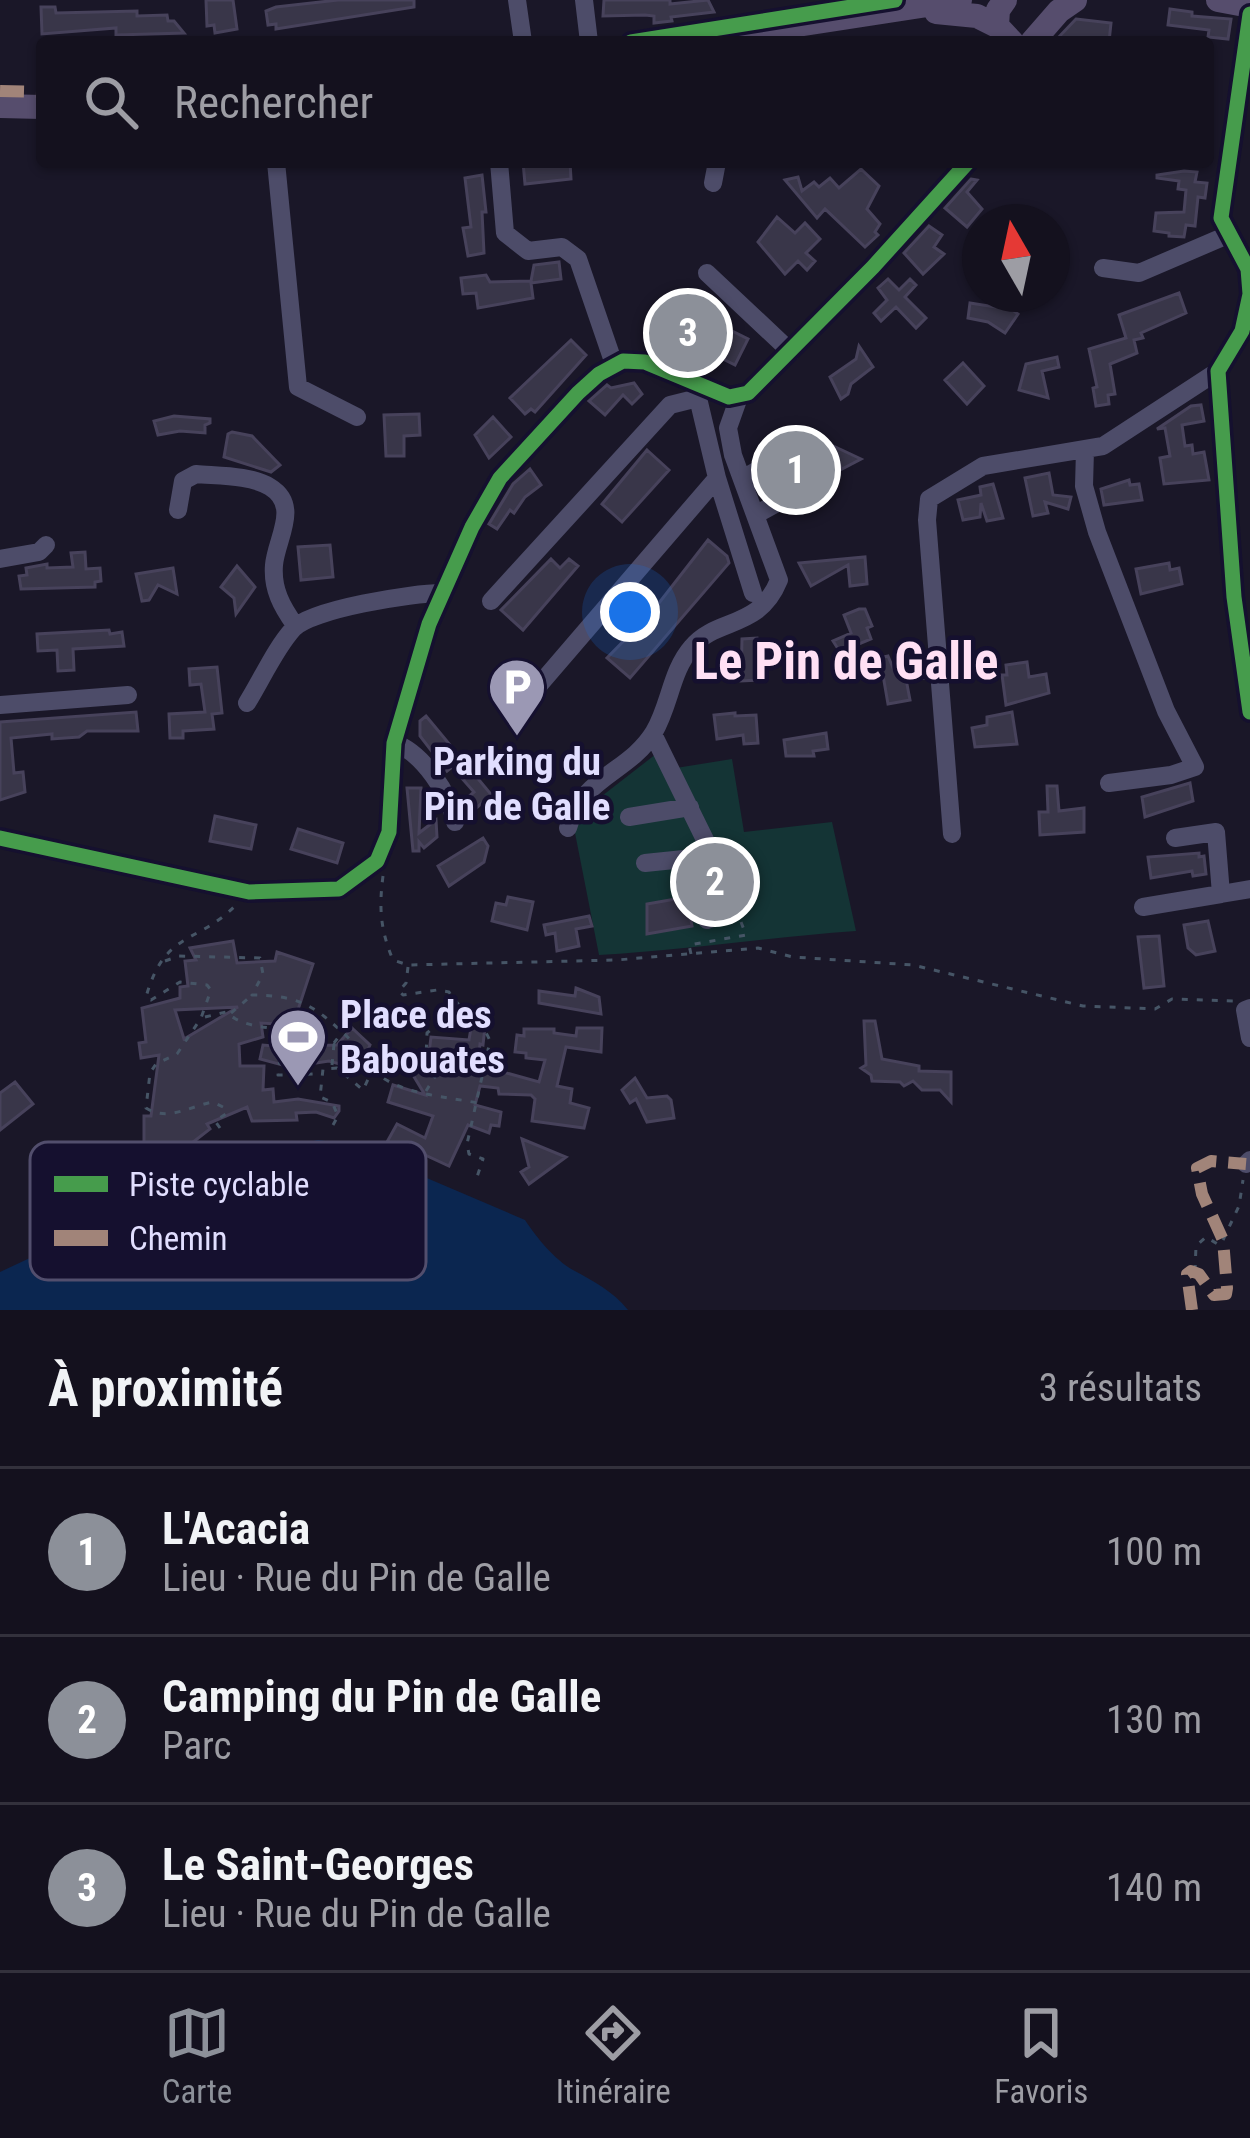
<!DOCTYPE html>
<html lang="fr">
<head>
<meta charset="utf-8">
<style>
  body { margin:0; font-family:"Roboto Condensed",sans-serif; background:#1d1a27; color:#f1f3f6 }
  .compass { position:absolute; left:962px; top:204px; width:108px; height:108px; border-radius:50%; background:#14111e; box-shadow:0 3px 9px #0004; rotate:351deg }
  .you { position:absolute; left:630px; top:612px; width:42px; height:42px; margin:-30px; border:9px solid #fff; border-radius:50%; background:#1a73e8; box-shadow:0 0 0 18px #1a73e833 }
  .badge { display:grid; place-items:center; width:78px; height:78px; border-radius:50%; background:#8c9099; color:#fff; font-size:39px; font-weight:700 }
  .pin { position:absolute; translate:-50% -50%; border:6px solid #fff; box-shadow:0 3px 12px #0006 }
  .list { margin:0; padding:0; list-style:none }
  h2 { display:flex; justify-content:space-between; align-items:center; height:156px; margin:0; padding:0 48px; font-size:51px }
  h2 small { font-size:39px; font-weight:400; color:#9d9da4 }
  .list li { display:grid; grid-template-columns:78px 1fr auto; gap:36px; align-items:center; box-sizing:border-box; height:168px; padding:0 48px; border-top:3px solid #33313c }
  .list b { display:block; font-size:45px; white-space:nowrap }
  .list p { margin:0; font-size:39px; white-space:nowrap; color:#9d9da4 }
  .list em { font-size:39px; font-style:normal; color:#9d9da4 }
  .icon { flex:none; width:66px; height:66px; fill:none; stroke:currentColor; stroke-width:2; stroke-linecap:round; stroke-linejoin:round }
  .map { position:relative; flex:none; width:1250px; height:1310px; overflow:hidden }
  .search { position:absolute; background:#14111e; box-shadow:0 3px 9px #0004; left:36px; right:36px; top:36px; height:132px; display:flex; align-items:center; gap:30px; box-sizing:border-box; padding:0 42px; border-radius:12px; color:#9d9da4; font-size:45px }
  .sheet { height:660px; background:#14111e }
  nav { display:flex; justify-content:space-around; align-items:center; box-sizing:border-box; height:168px; border-top:3px solid #33313c; background:#14111e; font-size:33px; color:#9d9da4 }
  nav a { display:grid; justify-items:center; gap:6px }
  nav .on { color:#8c9099 }
  .map>svg:first-child { display:block }
  .green { fill:#143435 }
  .water { fill:#0b2650 }
  .building { fill:#393649; stroke:#47425b; stroke-width:3; fill-rule:evenodd }
  .lines { fill:none; stroke-linecap:round; stroke-linejoin:round }
  .path { stroke:#465566; stroke-width:3; stroke-dasharray:6 9; stroke-linecap:butt }
  .minor { stroke:#4d4c69; stroke-width:18 }
  .major { stroke:#564d6d; stroke-width:24 }
  .quiet { stroke:#a18479; stroke-width:12; stroke-dasharray:24 12; stroke-linecap:butt }
  .cycleway-casing { stroke:#15102f; stroke-width:22 }
  .cycleway { stroke:#469c4c; stroke-width:15 }
  .labels { text-anchor:middle; dominant-baseline:central; stroke-width:9; stroke-linejoin:round; paint-order:stroke }
  .poi-label { font-size:39px; font-weight:bold; fill:#e1deff; stroke:#15102f }
  .district-label { font-size:51px; font-weight:bold; fill:#ffe0f4; stroke:#15102f }
  .key { fill:#15102f; stroke:#524e6d; stroke-width:3 }
  .key-label { font-size:33px; fill:#e1deff }
</style>
</head>
<body>
<div class="map">
<svg width="1250" height="1310" viewBox="0 0 1250 1310">
  <rect width="100%" height="100%" fill="#1a1728"/>
  <!-- green -->
  <path class="green" d="M665,747L676,768L732,759L744,832L832,822L856,931C770,937 685,950 599,955L575,833L580,813Z"/>
  <!-- water -->
  <path class="water" d="M318,1140L347,1144L525,1220C536,1237 555,1260 573,1270C593,1281 613,1291 628,1310H0V1272L32,1257L48,1274L54,1268C70,1272 75,1264 89,1256C122,1235 136,1235 132,1189C146,1171 175,1168 187,1186L192,1162L208,1145L254,1154Z"/>
  <!-- building -->
  <path class="building" d="M206,0H233L237,29L215,33L214,25L207,26Z
    M338,0H414V7L276,29V24L268,25L266,11L276,7Z
    M604,0H670V4L708,0L714,12L671,17L672,21L654,23V16L645,15L603,16Z
    M41,7H55L56,13L137,11V16L167,15L168,21H174L184,33L116,35V28L42,34Z
    M1170,9L1192,12V16L1231,19L1228,39L1208,37L1209,30L1168,25Z
    M1076,19L1111,23L1109,42H1058L1056,40Z
    M523,162H570L571,179L525,184Z
    M861,169L879,186L867,209L880,224L875,232L878,235L865,247L825,209L817,218L785,180L798,177L802,191L814,182L819,187L830,178L839,188Z
    M1184,171L1197,172L1195,182L1207,183L1205,198L1198,197L1195,226L1186,225L1184,237L1169,236V233L1154,231L1156,213L1184,212L1186,190L1178,189L1179,181L1157,178V175Z
    M482,175L486,212H482L484,253L468,256L463,228L471,227L465,178Z
    M971,179L977,180L967,192L982,209L967,227L945,208Z
    M777,217L795,233L805,223L820,239L806,253L815,261L807,270L798,261L785,274L758,242Z
    M929,226L942,235L934,247L944,254L923,274L904,253Z
    M559,262L561,279L531,283L533,298L478,308L476,293L463,294L461,278L486,275L490,282L531,281L534,265Z
    M888,279L899,290L910,279L916,285L905,297L926,318L916,328L896,307L881,321L874,313L887,300L878,288Z
    M1179,293L1186,313L1141,333L1143,338L1134,340L1137,353L1110,364L1115,394L1108,395L1109,404L1096,406L1093,388L1097,387L1089,349L1126,338L1119,315Z
    M673,301L700,315L694,328L714,338L720,325L748,339L735,365L707,351L701,364L681,354L687,341L660,327Z
    M1000,301L1018,314L1005,333L988,322L968,318L970,303L995,307Z
    M571,340L586,355L535,412L531,409L525,414L510,398Z
    M859,346L873,367L851,384L848,394L841,399L830,377L856,359Z
    M1057,357L1059,367L1042,371L1048,398L1019,390L1026,364Z
    M963,363L984,386L967,404L945,380Z
    M634,383L642,394L632,404L623,395L605,415L589,401L607,385L611,388Z
    M1201,405L1204,421L1182,425L1185,446L1192,445L1193,454L1204,452L1209,480L1164,484L1160,458L1170,456L1165,428L1157,429L1191,406Z
    M419,414L420,435L404,436V456H386L384,415Z
    M174,416L210,419V423L205,425V433L180,431L158,435L154,421Z
    M493,417L511,437L489,458L475,435Z
    M232,432L252,436L280,465L271,472L224,457L228,434Z
    M812,436L861,459L842,469L836,459L820,465L762,496L758,485L802,460L808,451L804,441Z
    M647,450L669,470L622,522L602,504Z
    M530,469L541,485L525,497L514,513L510,510L497,529L489,524L513,484Z
    M1049,473L1053,495L1071,497L1068,509L1045,502L1048,513L1033,516L1025,478Z
    M1129,480L1130,485L1139,484L1142,500L1104,505L1101,489Z
    M993,484L1003,518L987,521L981,503L980,517L963,520L958,500L981,495L980,487Z
    M708,540L727,556L729,563L630,678L607,658L652,612Z
    M330,545L333,577L301,580L298,547Z
    M85,552L86,569L100,568L101,581L95,582V587L21,589L19,576L27,575L26,568L47,564V568L73,567L71,553Z
    M865,557L867,584L850,586L848,565L811,586L799,563Z
    M551,559L560,568L569,559L578,566L523,630L501,610Z
    M1169,563L1170,570L1179,568L1182,584L1141,594L1136,569Z
    M237,566L255,587L236,614L234,598L221,587Z
    M173,568L177,594L158,585L149,600L142,601L136,574Z
    M859,609H865L872,626L867,628L871,639L840,652L833,641L851,633L844,615Z
    M109,630L110,634L122,632L124,646L73,649L74,670L58,671L57,650L38,651L37,634Z
    M757,638L760,680L741,681L742,639Z
    M888,656L893,668L924,666L925,678L906,679L910,700L888,704L883,675L869,676L866,661Z
    M1027,662L1029,677L1046,674L1049,693L1006,705L1002,675H1007L1006,665Z
    M217,667L222,713L212,714L214,729L183,731V738H170L169,714L205,712L201,684L190,685L189,669Z
    M136,712L138,731H87L79,737L52,739V734L11,738L14,773L23,772L25,792L0,800V722Z
    M1012,712L1017,744L975,747L972,728L987,725V717Z
    M735,713V716L756,715L758,743L744,744L743,735L717,739L714,715Z
    M426,716L499,804L489,812L482,803L474,810L466,799L474,792L452,767L447,771L420,736V721Z
    M826,733L828,749L813,751L814,756H786L784,740Z
    M1190,783L1193,801L1145,817L1142,797Z
    M1047,786H1057L1059,811L1084,808V832L1040,835L1039,812H1048Z
    M407,788H421L419,833L436,820L437,837L424,848L419,842V851H413Z
    M215,816L256,825L251,849L210,841Z
    M298,829L343,843L337,863L291,849Z
    M483,838L488,846L484,862L449,886L438,866Z
    M1199,853V857L1204,856L1206,874L1193,876L1192,871L1151,878L1148,857Z
    M508,897L533,902L527,930L492,921L496,903L506,905Z
    M687,897L692,926L647,934V904Z
    M589,916L592,926L576,929L579,946L557,951L555,933L546,935L544,925Z
    M1208,921L1215,951L1196,955L1188,948L1184,925Z
    M1159,936L1164,986L1144,988L1138,937Z
    M233,941L237,963L275,961L277,952L313,964L293,1025L261,1023L263,1037L239,1044L240,1066H264L263,1090L273,1089L274,1102L298,1099L339,1106V1111L334,1118L316,1112L296,1113L297,1120L252,1121L247,1107L207,1124L210,1129L188,1146L189,1156L155,1167L143,1166L141,1152L149,1151L144,1144V1116H151L159,1055L141,1058L139,1043L146,1042L142,1008L180,998V987L188,986L185,961L196,960L190,948ZM238,1007L216,1020L184,1039L175,1010Z
    M576,988L599,997L601,1014L539,1003V991L575,996Z
    M864,1021H875L882,1059L919,1066V1071L951,1072V1102L940,1090H922L913,1081L904,1086L900,1082L872,1081L871,1075L861,1068L866,1065Z
    M472,1022L485,1027L483,1045L480,1044L479,1053L458,1051L456,1059L479,1066L478,1073L503,1072L539,1082L545,1060L526,1058V1053L515,1052L517,1035L524,1036V1029H554V1033L576,1036L577,1028H602L601,1052L566,1047L557,1086L572,1089L570,1103L589,1108L584,1128L532,1121L535,1099L531,1095L499,1094L498,1088L480,1086L475,1105L501,1112L499,1126L491,1125L489,1133L468,1125L449,1166L425,1155L419,1169L403,1160L408,1151L387,1142L397,1124L425,1138L433,1116L388,1102L393,1085L425,1095L410,1070L414,1057L428,1061L431,1037L469,1040Z
    M352,1028L370,1045L365,1057L352,1051L347,1066L329,1061L290,1067L260,1059L263,1045L286,1047L287,1031L305,1038L304,1046L337,1045Z
    M635,1078L647,1098L667,1096L671,1100L674,1118L647,1122L636,1099L630,1103L622,1090Z
    M15,1082L33,1104L0,1130V1093Z
    M522,1139L566,1157L529,1184L521,1172L529,1167Z"/>
  <g class="lines">
    <!-- path -->
    <path class="path" d="M383,876C379,907 380,929 393,960L408,965L617,960L758,948L793,957L913,965L1083,1006L1155,1009L1172,999L1233,1001
      M691,954L689,945L746,935L741,922
      M165,961L179,956L260,958L263,974L252,995C312,995 322,1015 364,1052C371,1058 371,1068 379,1075C402,1094 448,1097 478,1103
      M408,967L406,983L399,991L403,995L437,990L449,992C462,1013 482,1020 490,1041L467,1144L469,1154L483,1159L475,1183
      M231,1013L251,996
      M205,1017L226,1012C253,1037 300,1021 334,1043L340,1035
      M284,1029L278,1075L317,1074
      M332,1065L334,1044
      M426,1091L444,1062L426,1058L427,1033L434,1027L463,1025L471,1017
      M333,1125L338,1116L332,1102L320,1097L323,1069L337,1068L363,1090L370,1075L375,1072
      M220,1128L215,1121L226,1114L225,1108L213,1102C190,1106 168,1122 146,1108L150,1073L156,1064L177,1054L201,1018L211,990L207,985L180,982L151,1000L146,997C165,930 196,945 235,906
      M1223,1240L1239,1206L1243,1180
      M1195,1271L1196,1246L1206,1237L1224,1248"/>
    <!-- minor -->
    <path class="minor" d="M517,0L523,42
      M584,0L589,42
      M1250,14L1221,218L1248,269L1250,294L1242,331L1218,371L1234,597L1250,712
      M276,162L298,387L357,417
      M499,162L505,233L528,251L562,247L578,259L614,364
      M713,183L717,162
      M1103,268L1139,273L1230,234
      M707,273L791,352
      M1085,450L1084,486L1097,532L1166,711L1195,767L1171,775L1109,783
      M717,478L753,593
      M742,479L794,449
      M178,510L183,481L196,474C218,476 251,475 270,487C301,506 276,539 274,565C272,589 282,607 295,625
      M755,515L825,477
      M0,559L39,552L46,545
      M491,601L670,405L698,398
      M247,703C262,679 275,649 293,629C310,609 414,593 441,593
      M0,705L128,695
      M522,705L717,478L698,398L700,386
      M394,743C422,752 450,794 455,822
      M629,817L690,807
      M568,828C582,776 629,773 654,732C670,705 671,671 692,647C717,617 759,630 779,580L733,455L728,428L739,397
      M952,834L927,520L929,499L983,466L1103,446L1218,371
      M0,838L249,892L339,889L377,861L389,832L394,743L429,624L472,527L500,478L578,393L599,374L623,361L645,362L729,397L748,393L873,267L968,162
      M1175,838L1216,832L1221,894L1250,889
      M645,863L713,856L653,734
      M1143,907L1221,894
      M707,920L736,909L713,856
      M1250,1008L1245,1010L1250,1038
      M1246,1164L1250,1160"/>
    <!-- major -->
    <path class="major" d="M1005,0L998,10L997,26L1012,42
      M1218,0L1250,6
      M936,12L977,16L997,26
      M685,42L960,0
      M1032,42L1059,11L1075,0
      M0,106L42,107"/>
    <!-- quiet -->
    <path class="quiet" d="M0,91L42,92
      M1192,1310L1187,1274L1191,1271L1199,1274L1214,1295L1226,1294L1227,1288L1223,1240L1202,1194L1197,1168L1211,1161L1246,1164"/>
    <defs>
      <path id="cycleway" d="M1250,14L1221,218L1248,269L1250,294L1242,331L1218,371L1234,597L1250,712
        M631,42L895,0
        M0,838L249,892L339,889L377,861L389,832L394,743L429,624L472,527L500,478L578,393L599,374L623,361L645,362L729,397L748,393L873,267L968,162"/>
    </defs>
    <!-- cycleway casing -->
    <use href="#cycleway" class="cycleway-casing"/>
    <!-- cycleway -->
    <use href="#cycleway" class="cycleway"/>
  </g>
  <!-- icons -->
  <defs>
    <symbol id="parking-pin" viewBox="-11 -11 22 30"><path d="M0 17L-7.5 6A9.5 9.5 0 1 1 7.5 6Z" fill="#9b98b4" stroke="#15102f"/><path d="M-3.5-5.5H1a3.5 3.5 0 0 1 0 7H-1V5.5H-3.5ZM-1-3.4V-.6H.8a1.4 1.4 0 0 0 0-2.8Z" fill="#fff"/></symbol>
    <symbol id="stadium-pin" viewBox="-11 -11 22 30"><path d="M0 17L-7.5 6A9.5 9.5 0 1 1 7.5 6Z" fill="#9b98b4" stroke="#15102f"/><path d="M0-5a6.5 5 0 1 0 0 10a6.5 5 0 1 0 0-10ZM-3.5-1.8h7v3.6h-7Z" fill="#fff"/></symbol>
  </defs>
  <g fill-rule="evenodd">
    <use href="#parking-pin" x="484" y="654" width="66" height="90"/>
    <use href="#stadium-pin" x="265" y="1004" width="66" height="90"/>
  </g>
  <g class="labels">
    <!-- poi labels -->
    <g class="poi-label">
      <text x="517" y="762">Parking du<tspan x="517" dy="45">Pin de Galle</tspan></text>
      <text x="340" y="1015" text-anchor="start">Place des<tspan x="340" dy="45">Babouates</tspan></text>
    </g>
    <!-- district labels -->
    <g class="district-label">
      <text x="846" y="661">Le Pin de Galle</text>
    </g>
  </g>
  <!-- legend -->
  <rect x="30" y="1142" width="396" height="138" rx="18" class="key"/>
  <rect x="54" y="1176" width="54" height="16" fill="#469c4c"/>
  <rect x="54" y="1230" width="54" height="16" fill="#a18479"/>
  <g class="key-label">
    <text x="129" y="1196">Piste cyclable</text>
    <text x="129" y="1250">Chemin</text>
  </g>
</svg>
<svg class="compass" viewBox="-18 -18 36 36"><path d="M0-13l5 13h-10z" fill="#e53935"/><path d="M0 13l5-13h-10z" fill="#9d9da4"/></svg>
<div class="you"></div>
<div class="pin badge" style="left:796px;top:470px">1</div>
<div class="pin badge" style="left:715px;top:882px">2</div>
<div class="pin badge" style="left:688px;top:333px">3</div>
<div class="search"><svg class="icon" aria-label="search" viewBox="0 0 24 24"><circle cx="10" cy="10" r="6"/><path d="M15 15l6 6"/></svg>Rechercher</div>
</div>
<section class="sheet">
<h2>À proximité<small>3 résultats</small></h2>
<ul class="list">
<li><span class="badge">1</span><div><b>L'Acacia</b><p>Lieu · Rue du Pin de Galle</p></div><em>100 m</em></li>
<li><span class="badge">2</span><div><b>Camping du Pin de Galle</b><p>Parc</p></div><em>130 m</em></li>
<li><span class="badge">3</span><div><b>Le Saint-Georges</b><p>Lieu · Rue du Pin de Galle</p></div><em>140 m</em></li>
</ul>
</section>
<nav>
<a class="on"><svg class="icon" aria-label="map" viewBox="0 0 24 24"><path d="M3 6l6-2 6 2 6-2v14l-6 2-6-2-6 2zM9 4v14M15 6v14"/></svg>Carte</a>
<a><svg class="icon" aria-label="directions" viewBox="0 0 24 24"><path d="M12 3l9 9-9 9-9-9zM9 14v-3h6M13 9l2 2-2 2"/></svg>Itinéraire</a>
<a><svg class="icon" aria-label="saved" viewBox="0 0 24 24"><path d="M7 4h10v16l-5-4-5 4z"/></svg>Favoris</a>
</nav>
</body>
</html>
